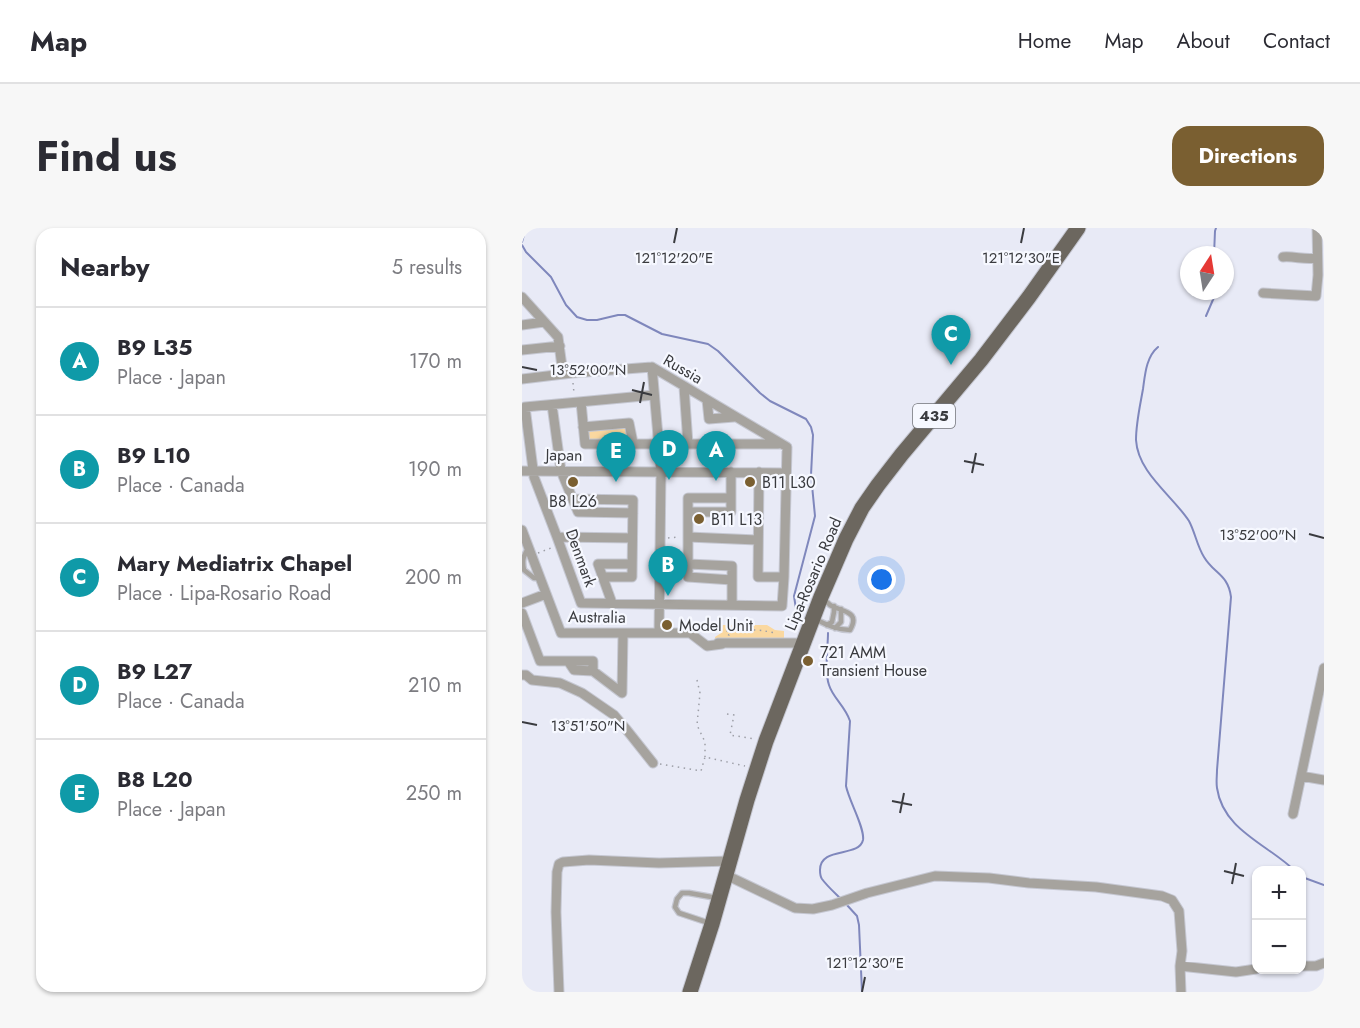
<!DOCTYPE html>
<html lang="en">
<head>
<meta charset="utf-8">
<style>
  body { margin:0; font-family:Jost,sans-serif; background:#f7f7f7; color:#2b2b33 }
  .controls { position:absolute; right:18px; bottom:18px; display:grid; overflow:hidden; border-radius:12px; box-shadow:0 2px 4px #0004 }
  .controls button { width:54px; height:54px; display:grid; place-items:center; padding:0; border:0; border-bottom:2px solid #e1e1e2; background:#fff; color:#2b2b33; font:30px sans-serif }
  .compass { position:absolute; left:658px; top:18px; width:54px; height:54px; border-radius:50%; background:#fff; box-shadow:0 2px 4px #0004; rotate:12deg }
  .you { position:absolute; left:360px; top:352px; width:21px; height:21px; margin:-15px; border:4px solid #fff; border-radius:50%; background:#1a73e8; box-shadow:0 0 0 9px #1a73e833 }
  .badge { display:grid; place-items:center; width:39px; height:39px; border-radius:50%; background:#7a5f31; color:#fff; font-size:20px; font-weight:700 }
  .pin { position:absolute; translate:-50% -50px; filter:drop-shadow(0 2px 3px #0008) }
  .pin::after { content:''; position:absolute; top:32px; width:21px; height:18px; background:inherit; clip-path:polygon(0 0,100% 0,50% 100%) }
  .list { margin:0; padding:0; list-style:none }
  h2 { display:flex; justify-content:space-between; align-items:center; height:78px; margin:0; padding:0 24px; font-size:26px }
  h2 small { font-size:20px; font-weight:400; color:#7c7c81 }
  .list li { display:grid; grid-template-columns:39px 1fr auto; gap:18px; align-items:center; box-sizing:border-box; height:108px; padding:0 24px; border-top:2px solid #e1e1e2 }
  .list b { display:block; font-size:22px; white-space:nowrap }
  .list p { margin:0; font-size:20px; white-space:nowrap; color:#7c7c81 }
  .list em { font-size:20px; font-style:normal; color:#7c7c81 }
  .map { position:relative; flex:none; width:802px; height:764px; overflow:hidden; border-radius:18px }
  header { display:flex; align-items:center; gap:36px; box-sizing:border-box; height:84px; padding:0 30px; background:#fff; border-bottom:2px solid #e1e1e2 }
  header strong { font-size:28px }
  nav { display:flex; gap:33px; margin-inline-start:auto; font-size:21px }
  .intro { display:flex; align-items:center; justify-content:space-between; box-sizing:border-box; height:144px; padding:0 36px }
  h1 { margin:0; font-size:42px }
  .button { padding:15px 27px; border-radius:18px; background:#7a5f31; color:#fff; font-size:21px; font-weight:700 }
  main { display:flex; gap:36px; padding:0 36px }
  aside { flex:1; background:#fff; border-radius:18px; box-shadow:0 2px 4px #0004 }
  .map>svg:first-child { display:block }
  .green { fill:#fad8a0 }
  .lines { fill:none; stroke-linecap:round; stroke-linejoin:round }
  .stream { stroke:#7f87bc; stroke-width:2 }
  .lane-casing { stroke:#c5c7d1; stroke-width:7 }
  .street-casing { stroke:#c5c7d1; stroke-width:11 }
  .primary-casing { stroke:#c5c7d1; stroke-width:17 }
  .path { stroke:#9d9fa7; stroke-width:1.5; stroke-dasharray:1.5 4.5; stroke-linecap:butt }
  .lane { stroke:#a6a39e; stroke-width:4.5 }
  .street { stroke:#a6a39e; stroke-width:9 }
  .primary { stroke:#6c675f; stroke-width:15 }
  .ticks { fill:none; stroke:#3a3b3f; stroke-width:2 }
  .poi-dot { fill:#7a5f31; stroke:#f6f8ff; stroke-width:2 }
  .labels { text-anchor:middle; dominant-baseline:central; stroke-width:4.5; stroke-linejoin:round; paint-order:stroke }
  .shield { fill:#f6f8ff; stroke:#727479; stroke-width:1.5 }
  .shield-label { font-size:15px; font-weight:bold; fill:#3a3b3f }
  .street-label { font-size:16px; fill:#3a3b3f; stroke:#f6f8ff }
  .poi-label { font-size:16px; fill:#3a3b3f; stroke:#f6f8ff; text-anchor:start }
  .ticks-label { font-size:15px; text-anchor:middle; fill:#3a3b3f; stroke:#f6f8ff; stroke-width:4.5; stroke-linejoin:round; paint-order:stroke }
</style>
</head>
<body>
<header>
<strong>Map</strong>
<nav><a>Home</a><a>Map</a><a>About</a><a>Contact</a></nav>
</header>
<div class="intro"><h1>Find us</h1><a class="button">Directions</a></div>
<main>
<aside>
<h2>Nearby<small>5 results</small></h2>
<ul class="list">
<li><span class="badge" style="background:#0f9aa8">A</span><div><b>B9 L35</b><p>Place · Japan</p></div><em>170 m</em></li>
<li><span class="badge" style="background:#0f9aa8">B</span><div><b>B9 L10</b><p>Place · Canada</p></div><em>190 m</em></li>
<li><span class="badge" style="background:#0f9aa8">C</span><div><b>Mary Mediatrix Chapel</b><p>Place · Lipa-Rosario Road</p></div><em>200 m</em></li>
<li><span class="badge" style="background:#0f9aa8">D</span><div><b>B9 L27</b><p>Place · Canada</p></div><em>210 m</em></li>
<li><span class="badge" style="background:#0f9aa8">E</span><div><b>B8 L20</b><p>Place · Japan</p></div><em>250 m</em></li>
</ul>
</aside>
<div class="map">
<svg width="802" height="764" viewBox="0 0 802 764">
  <rect width="100%" height="100%" fill="#e8eaf6"/>
  <!-- green -->
  <path class="green" d="M107,195L111,215L63,216L61,199Z
    M199,397H245L253,402L262,403V410L193,411V409L199,405Z"/>
  <g class="lines">
    <!-- stream -->
    <path class="stream" d="M0,14L4,0
      M0,17L4,24L29,49L44,77L55,89L65,92H75L96,87H103L140,106L186,116L196,123L238,165L248,173L284,191L289,199L291,207L289,247L293,288L272,368L274,381
      M692,27L693,3L694,0
      M684,88L693,67V63
      M636,119C624,129 623,147 621,161C618,178 614,195 614,212C616,245 650,267 667,293C673,304 675,318 682,329C692,346 706,346 709,369L695,542C695,548 694,554 695,560C701,602 745,616 772,642
      M306,405C306,420 302,443 307,457C311,470 323,478 328,493L324,558C327,573 343,600 341,612C337,630 298,618 298,642C298,645 298,648 300,651C305,658 313,665 320,672
      M780,649L802,657
      M324,676L335,688L337,697L340,764"/>
    <defs>
      <path id="lane" d="M7,320C1,327 0,333 2,342L12,350H17
        M293,391C305,397 315,402 328,402C339,383 320,384 308,377C306,375 303,373 301,370
        M305,397L310,394L312,384V378
        M313,400L319,394V381
        M187,695L157,685L153,679L155,671L160,665H167L195,670"/>
      <path id="street" d="M761,29C773,28 782,32 795,30
        M741,65L794,68L796,47L795,0
        M0,69L36,109L41,146
        M0,97L22,94
        M0,122L38,118
        M130,139L139,243L137,405
        M0,151L50,145L130,139L265,219L262,349L260,378L59,375L35,309L12,249L3,179L132,167
        M162,159L166,216
        M185,172L187,191L212,189
        M59,174L63,216H256
        M30,177L39,243L56,284L111,285
        M61,199L107,195L111,215
        M0,243L264,245
        M237,244L236,349H262
        M209,270H166V349L210,352
        M51,271L111,272L110,349H81
        M166,284H209V244
        M0,302L39,405H168L185,418L200,416
        M35,309L110,310
        M166,309L235,312
        M166,336L210,338V377
        M0,375L24,366
        M90,375L76,336H110
        M0,385L18,433H71V443
        M196,415H281
        M46,433L52,442L71,443L100,465L101,405
        M0,447H4L10,452L38,455L60,465L92,487L104,501L131,535
        M779,548L802,552
        M771,586L802,440
        M204,647L273,680L291,681L310,677L345,665L413,648L467,650L507,655L574,659L640,668L650,672L657,683L660,723L658,738L714,744L734,741
        M658,738L659,764
        M780,738H794L802,735
        M37,764L34,684L35,644L37,636L41,634L67,632L137,635L208,633"/>
      <path id="primary" d="M168,764L190,696L225,572L244,513L299,369L324,311L340,280L356,257L380,226L459,132L507,69L556,0"/>
    </defs>
    <!-- lane casing -->
    <use href="#lane" class="lane-casing"/>
    <!-- street casing -->
    <use href="#street" class="street-casing"/>
    <!-- primary casing -->
    <use href="#primary" class="primary-casing"/>
    <!-- path -->
    <path class="path" d="M51,155L52,165
      M199,223V237
      M87,226L88,236
      M146,310L156,309
      M16,325L29,320
      M205,403L208,404L207,407L204,406Z
      M208,404C226,401 235,401 253,405
      M175,452L178,465L175,497L183,514V529
      M205,486L212,487L208,507L233,511
      M138,536L179,543L183,529L223,538"/>
    <!-- lane -->
    <use href="#lane" class="lane"/>
    <!-- street -->
    <use href="#street" class="street"/>
    <!-- primary -->
    <use href="#primary" class="primary"/>
  </g>
  <!-- ticks -->
  <path class="ticks" d="M152,15L155,0M499,15L502,0M0,139L15,142M110,162L130,167M118,175L122,154M442,233L462,237M450,245L454,225M787,306L802,310M0,494L15,497M370,573L390,577M378,585L382,565M702,643L722,648M710,656L714,635M340,764L343,749"/>
  <!-- markers -->
  <g class="poi-dot">
    <circle cx="51" cy="254" r="6"/>
    <circle cx="228" cy="254" r="6"/>
    <circle cx="177" cy="291" r="6"/>
    <circle cx="145" cy="397" r="6"/>
    <circle cx="286" cy="433" r="6"/>
  </g>
  <g class="labels">
    <!-- shield labels -->
    <rect class="shield" x="391" y="176" width="42" height="24" rx="4.5"/>
    <g class="shield-label">
      <text x="412" y="188">435</text>
    </g>
    <!-- street labels -->
    <g class="street-label">
      <text transform="translate(161 141) rotate(30)">Russia</text>
      <text transform="translate(42 227) rotate(1)">Japan</text>
      <text transform="translate(59 330) rotate(70)">Denmark</text>
      <text transform="translate(291 346) rotate(-67)">Lipa-Rosario Road</text>
      <text transform="translate(75 389) rotate(1)">Australia</text>
    </g>
    <!-- poi labels -->
    <g class="poi-label">
      <text x="240" y="254">B11 L30</text>
      <text x="51" y="273" text-anchor="middle">B8 L26</text>
      <text x="189" y="291">B11 L13</text>
      <text x="157" y="397">Model Unit</text>
      <text x="298" y="424">721 AMM<tspan x="298" dy="18">Transient House</tspan></text>
    </g>
  </g>
  <g class="ticks-label">
    <text x="152" y="35">121°12'20"E</text>
    <text x="499" y="35">121°12'30"E</text>
    <text x="66" y="147">13°52'00"N</text>
    <text x="736" y="312">13°52'00"N</text>
    <text x="66" y="503">13°51'50"N</text>
    <text x="343" y="740">121°12'30"E</text>
  </g>
</svg>
<div class="controls">
<button>+</button>
<button>−</button>
</div>
<svg class="compass" viewBox="-18 -18 36 36"><path d="M0-13l5 13h-10z" fill="#e53935"/><path d="M0 13l5-13h-10z" fill="#7c7c81"/></svg>
<div class="you"></div>
<div class="pin badge" style="left:194px;top:253px;background:#0f9aa8">A</div>
<div class="pin badge" style="left:146px;top:368px;background:#0f9aa8">B</div>
<div class="pin badge" style="left:429px;top:137px;background:#0f9aa8">C</div>
<div class="pin badge" style="left:147px;top:252px;background:#0f9aa8">D</div>
<div class="pin badge" style="left:94px;top:254px;background:#0f9aa8">E</div>
</div>
</main>
</body>
</html>
